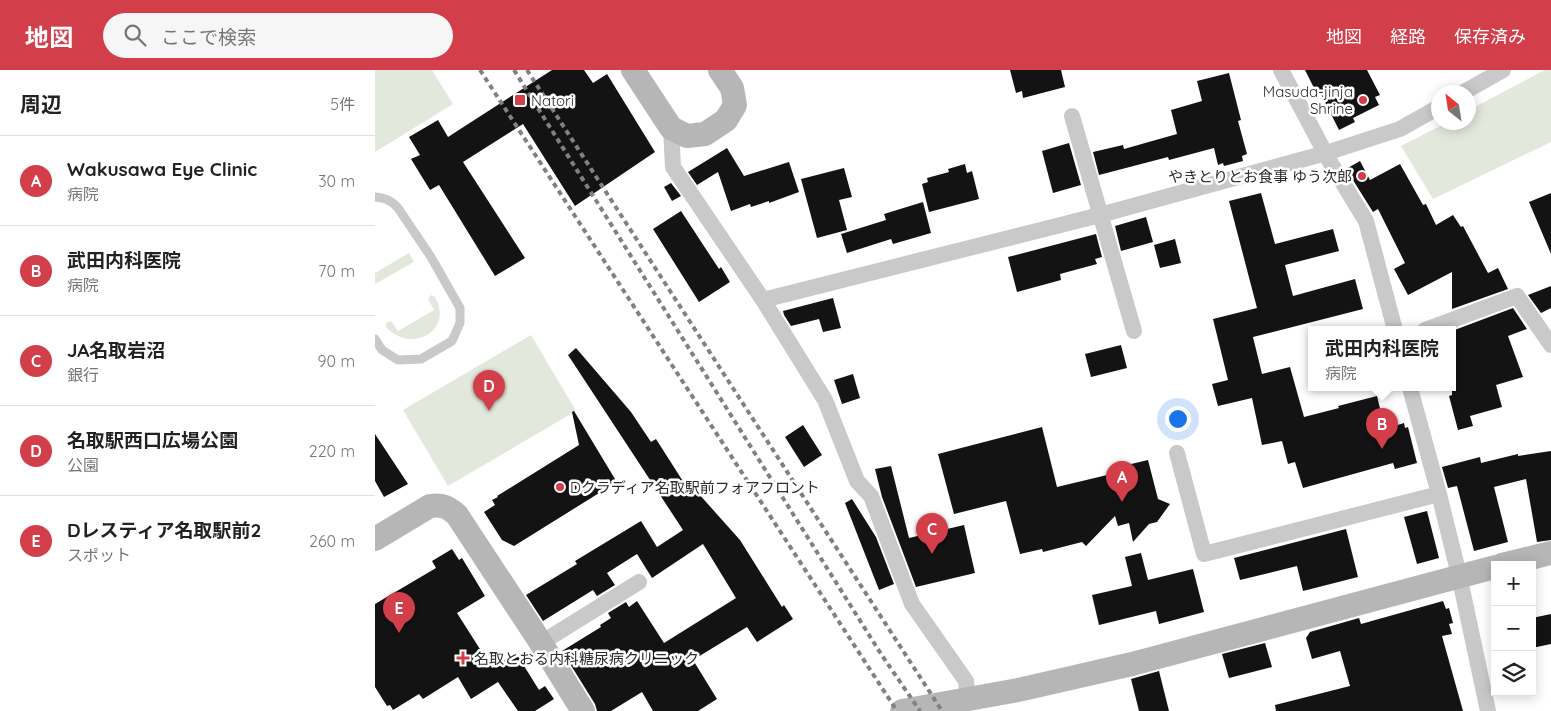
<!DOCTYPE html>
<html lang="ja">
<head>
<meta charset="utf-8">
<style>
  body { margin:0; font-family:Quicksand,"Noto Sans JP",sans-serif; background:#f6f6f6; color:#222 }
  .controls { position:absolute; right:15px; bottom:15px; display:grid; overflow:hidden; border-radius:0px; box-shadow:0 2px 12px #0003 }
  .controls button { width:45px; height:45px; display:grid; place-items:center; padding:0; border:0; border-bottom:1px solid #e0e0e0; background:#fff; color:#222; font:25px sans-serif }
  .compass { position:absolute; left:1056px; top:15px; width:45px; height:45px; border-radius:50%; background:#fff; box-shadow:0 2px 12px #0003; rotate:330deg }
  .you { position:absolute; left:802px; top:348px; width:18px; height:18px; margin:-12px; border:4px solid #fff; border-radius:50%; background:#1a73e8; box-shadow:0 0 0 8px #1a73e833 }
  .badge { display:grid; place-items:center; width:32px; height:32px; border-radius:50%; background:#d23f4b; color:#fff; font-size:16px; font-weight:700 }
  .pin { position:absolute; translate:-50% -41px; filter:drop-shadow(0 1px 2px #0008) }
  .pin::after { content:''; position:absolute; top:26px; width:18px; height:15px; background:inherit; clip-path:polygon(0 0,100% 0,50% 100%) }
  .popup { position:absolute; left:933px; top:256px; width:148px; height:65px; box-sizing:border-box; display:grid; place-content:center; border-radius:0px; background:#fff; filter:drop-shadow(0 1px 4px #0005); font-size:16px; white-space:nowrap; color:#767676 }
  .popup b { font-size:19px; color:#222 }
  .popup::after { content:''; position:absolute; left:50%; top:100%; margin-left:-10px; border:10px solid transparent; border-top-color:#fff }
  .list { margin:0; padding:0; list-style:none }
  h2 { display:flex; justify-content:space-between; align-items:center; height:65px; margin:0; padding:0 20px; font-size:21px }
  h2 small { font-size:16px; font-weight:400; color:#767676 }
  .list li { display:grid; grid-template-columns:32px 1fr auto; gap:15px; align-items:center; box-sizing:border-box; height:90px; padding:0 20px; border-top:1px solid #e0e0e0 }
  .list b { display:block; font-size:19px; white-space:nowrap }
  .list p { margin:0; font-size:16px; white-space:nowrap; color:#767676 }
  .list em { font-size:16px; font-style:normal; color:#767676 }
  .icon { flex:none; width:28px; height:28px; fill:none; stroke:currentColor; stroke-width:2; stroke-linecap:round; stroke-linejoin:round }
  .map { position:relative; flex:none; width:1176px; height:641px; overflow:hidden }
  header { display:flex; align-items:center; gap:30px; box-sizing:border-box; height:70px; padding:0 25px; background:#d23f4b; color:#fff }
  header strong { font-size:24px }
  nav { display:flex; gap:28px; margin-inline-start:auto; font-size:18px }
  .search { width:350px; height:45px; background:#f6f6f6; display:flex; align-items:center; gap:12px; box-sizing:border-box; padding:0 18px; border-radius:28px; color:#767676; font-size:19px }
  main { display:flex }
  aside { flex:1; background:#fff }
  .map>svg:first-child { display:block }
  .green { fill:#e2e8db }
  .building { fill:#131313 }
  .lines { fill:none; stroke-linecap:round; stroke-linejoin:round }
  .lane { stroke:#c9c9c9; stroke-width:9 }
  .street { stroke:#c9c9c9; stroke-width:16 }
  .secondary { stroke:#b6b6b6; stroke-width:24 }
  .rail { stroke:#818181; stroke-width:4; stroke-dasharray:5 4; stroke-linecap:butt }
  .poi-dot { fill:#d23f4b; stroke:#fff; stroke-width:2 }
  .labels { text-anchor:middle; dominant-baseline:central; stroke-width:5; stroke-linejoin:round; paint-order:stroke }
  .poi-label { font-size:15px; fill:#2c2c2c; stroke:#fff; text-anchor:start }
</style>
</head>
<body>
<header>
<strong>地図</strong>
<div class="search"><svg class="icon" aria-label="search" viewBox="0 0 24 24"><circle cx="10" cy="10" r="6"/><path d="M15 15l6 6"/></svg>ここで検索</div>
<nav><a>地図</a><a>経路</a><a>保存済み</a></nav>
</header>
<main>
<aside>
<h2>周辺<small>5件</small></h2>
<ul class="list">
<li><span class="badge">A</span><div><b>Wakusawa Eye Clinic</b><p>病院</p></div><em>30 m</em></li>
<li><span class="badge">B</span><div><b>武田内科医院</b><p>病院</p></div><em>70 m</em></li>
<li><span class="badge">C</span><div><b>JA名取岩沼</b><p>銀行</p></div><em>90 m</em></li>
<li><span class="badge">D</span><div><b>名取駅西口広場公園</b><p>公園</p></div><em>220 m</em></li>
<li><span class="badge">E</span><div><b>Dレスティア名取駅前2</b><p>スポット</p></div><em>260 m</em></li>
</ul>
</aside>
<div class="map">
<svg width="1176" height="641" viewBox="0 0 1176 641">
  <rect width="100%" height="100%" fill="#fff"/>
  <!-- green -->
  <path class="green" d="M0,0H57L78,34L0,82Z
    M1170,0H1176V72L1058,129L1026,76L1071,53L1094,52V40Z
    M34,183L39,192L0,214V203Z
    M56,225L60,227C79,260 37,285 11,257V253L16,251L23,261L59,240L53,229Z
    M156,265L201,341L73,416L28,340Z"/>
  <!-- building -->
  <path class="building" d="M177,0H209L218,13L232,4L280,82L200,136L148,54L88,92L150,188L120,206L64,115L55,120L47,107L36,89L45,85L34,67L63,50L73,67Z
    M635,0H686L690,17L648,28L647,21L641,23Z
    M930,0H992L1005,25L1000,27L1004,35L978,48L980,52L964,60L945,22L942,24Z
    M854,3L866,50L863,51L872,84L867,86L868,91L849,96L848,93L843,95L839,78L794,90L793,87L724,105L718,82L748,75L749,79L802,64L796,40L827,31L822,11Z
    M694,73L706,115L678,123L667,81Z
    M352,78L369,106L414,92L424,122L394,133V131L376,137L375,134L356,141L343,102L322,115L313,102Z
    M985,91L995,110L1025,94L1048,135L1051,134L1061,155L1078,145L1086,157L1088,156L1113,203L1123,198L1133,219L1077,239V202L1033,225L1019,199L1030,193L1003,139L998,142L971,99Z
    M590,94L592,103L597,101L604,129L554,142L547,114L553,112L552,108L574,102L573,99Z
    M469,98L477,127L464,130L472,160L442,168L426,109Z
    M296,113L306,126L297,131L289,117Z
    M886,123L900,174L958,159L964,181L910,195L918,226L980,209L988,239L878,267L887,304L915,297L929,347L964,338L963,336L1002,326L1010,359L1029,353L1030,358L1033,357L1042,393L1020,399L1018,393L928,418L920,392L913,394L907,371L887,375L877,328L843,336L837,314L853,310L838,249L882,238L854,131Z
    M1176,123V184L1154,132Z
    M548,132L556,163L518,174L516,169L472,183L466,164L511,150L509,144Z
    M306,141L344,199L346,197L355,212L324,232L278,159Z
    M771,147L778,172L746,181L740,156Z
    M721,164L727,187L720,189L722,194L685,204L686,210L642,222L633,187Z
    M800,169L806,193L785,198L779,175Z
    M1176,216V238L1166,243L1153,225Z
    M458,228L466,258L448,262L444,249L416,256L409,245L408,241Z
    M1138,238L1152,259L1133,266L1148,307L1121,315L1127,337L1095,346L1098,356L1083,360L1074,326L1077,325V261Z
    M746,275L752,298L716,307L710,284Z
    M201,278L256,342L276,372L281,369L311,416L315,414L365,470L407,537L409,535L418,549L382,572L372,557L318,590L342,629L323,641H278L267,622L236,641H222L220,634L187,581L226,557L225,555L236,548L233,543L251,532L254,537L262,531L289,573L361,528L328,474L277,508L262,484L232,503L240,515L222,526L218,520L168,551L151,525L202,494L200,491L266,451L282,477L308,460L193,285Z
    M478,304L485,328L467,334L459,310Z
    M199,341L240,409L237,415L139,476L127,470L109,442L120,435L117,430L123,427L122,426L204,375L197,342Z
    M428,355L447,385L429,397L410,367Z
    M667,357L682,417L753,400L752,395L773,390L783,429L795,434L782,452L774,454L758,472L754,453L743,456L740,446L711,476L707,472L668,482L667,479L645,484L631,431L579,444L563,384Z
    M0,364L33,414L9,427L0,411Z
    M1176,381V470L1162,472L1151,409L1119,417L1133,472L1099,481L1082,416L1073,418L1067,397L1105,387L1106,393L1143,384V386Z
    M516,396L534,468L589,455L600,503L541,517L507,427L500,399Z
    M477,429L501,467L519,514L504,520L470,433Z
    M1052,441L1064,488L1042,494L1029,447Z
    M971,459L983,507L928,521L922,496L865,510L859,488Z
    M77,479L84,490L87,488L110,526L82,543L117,598L141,583L164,620L170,616L179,629L160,641H143L123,612L96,629L83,607L48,629L44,624L18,640L15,635L12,636L0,617V534L61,498L57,491Z
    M766,483L773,510L818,499L829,542L784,554L781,541L724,555L717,525L757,516L750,487Z
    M1068,531L1071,539L1074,538L1078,553L1074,554L1077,564L1067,566L1088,641H901L900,635L975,616L965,581L937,589L931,568L935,562L984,548L986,554Z
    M1176,544V574L1157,578V548Z
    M890,573L897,597L854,608L847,584Z
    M784,601L794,641H764L756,609Z"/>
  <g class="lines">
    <!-- lane -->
    <path class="lane" d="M0,127C10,128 16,130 23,138L56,187L85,238V253L77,271L46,289L23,290L7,280L0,269"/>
    <!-- street -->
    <path class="street" d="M906,0L955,92L991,151L1020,260
      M1089,22L1128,0
      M697,46L759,261
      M296,58L298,97L388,230L450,330L482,411L496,426L537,534L591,611L593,629
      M388,230L725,145L951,83L1025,59L1064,37
      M1050,260L1142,226L1176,275
      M1035,318L1064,424L1084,505L1113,641
      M802,383L829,484L1064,424
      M166,573L264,512"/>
    <!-- secondary -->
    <path class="secondary" d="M258,0L296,58L312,66L330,64L351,50L360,35L357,18L345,0
      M0,469L55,436C67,434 73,437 82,445L166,573L208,641
      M1127,495L1176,483
      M527,641L643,620L757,594L1120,497"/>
    <!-- rail -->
    <path class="rail" d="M105,0L522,641
      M139,0L506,584L545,641
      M152,0L567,641"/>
  </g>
  <!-- markers -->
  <g class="poi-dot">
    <rect x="139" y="24" width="12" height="12" rx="2.5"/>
    <circle cx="988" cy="30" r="5"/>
    <circle cx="987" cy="106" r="5"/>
    <circle cx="185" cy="417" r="5"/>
    <path d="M85.5 580.5h5v5h5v5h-5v5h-5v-5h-5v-5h5z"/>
  </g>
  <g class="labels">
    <!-- poi labels -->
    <g class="poi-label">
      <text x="978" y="21" text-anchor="end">Masuda-jinja<tspan x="978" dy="17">Shrine</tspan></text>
      <text x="156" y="30">Natori</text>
      <text x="977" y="106" text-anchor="end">やきとりとお食事 ゆう次郎</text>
      <text x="195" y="417">Dクラディア名取駅前フォアフロント</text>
      <text x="99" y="588">名取とおる内科糖尿病クリニック</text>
    </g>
  </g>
</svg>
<div class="controls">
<button>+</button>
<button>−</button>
<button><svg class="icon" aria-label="layers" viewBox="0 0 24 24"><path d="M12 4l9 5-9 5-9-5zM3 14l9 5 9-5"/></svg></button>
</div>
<svg class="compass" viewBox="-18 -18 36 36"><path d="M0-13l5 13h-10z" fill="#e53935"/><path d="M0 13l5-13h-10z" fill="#767676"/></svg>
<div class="you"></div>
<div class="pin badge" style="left:747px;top:432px">A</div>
<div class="pin badge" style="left:1007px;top:379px">B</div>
<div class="popup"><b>武田内科医院</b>病院</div>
<div class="pin badge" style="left:557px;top:484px">C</div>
<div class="pin badge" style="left:114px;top:341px">D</div>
<div class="pin badge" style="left:24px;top:563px">E</div>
</div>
</main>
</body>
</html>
